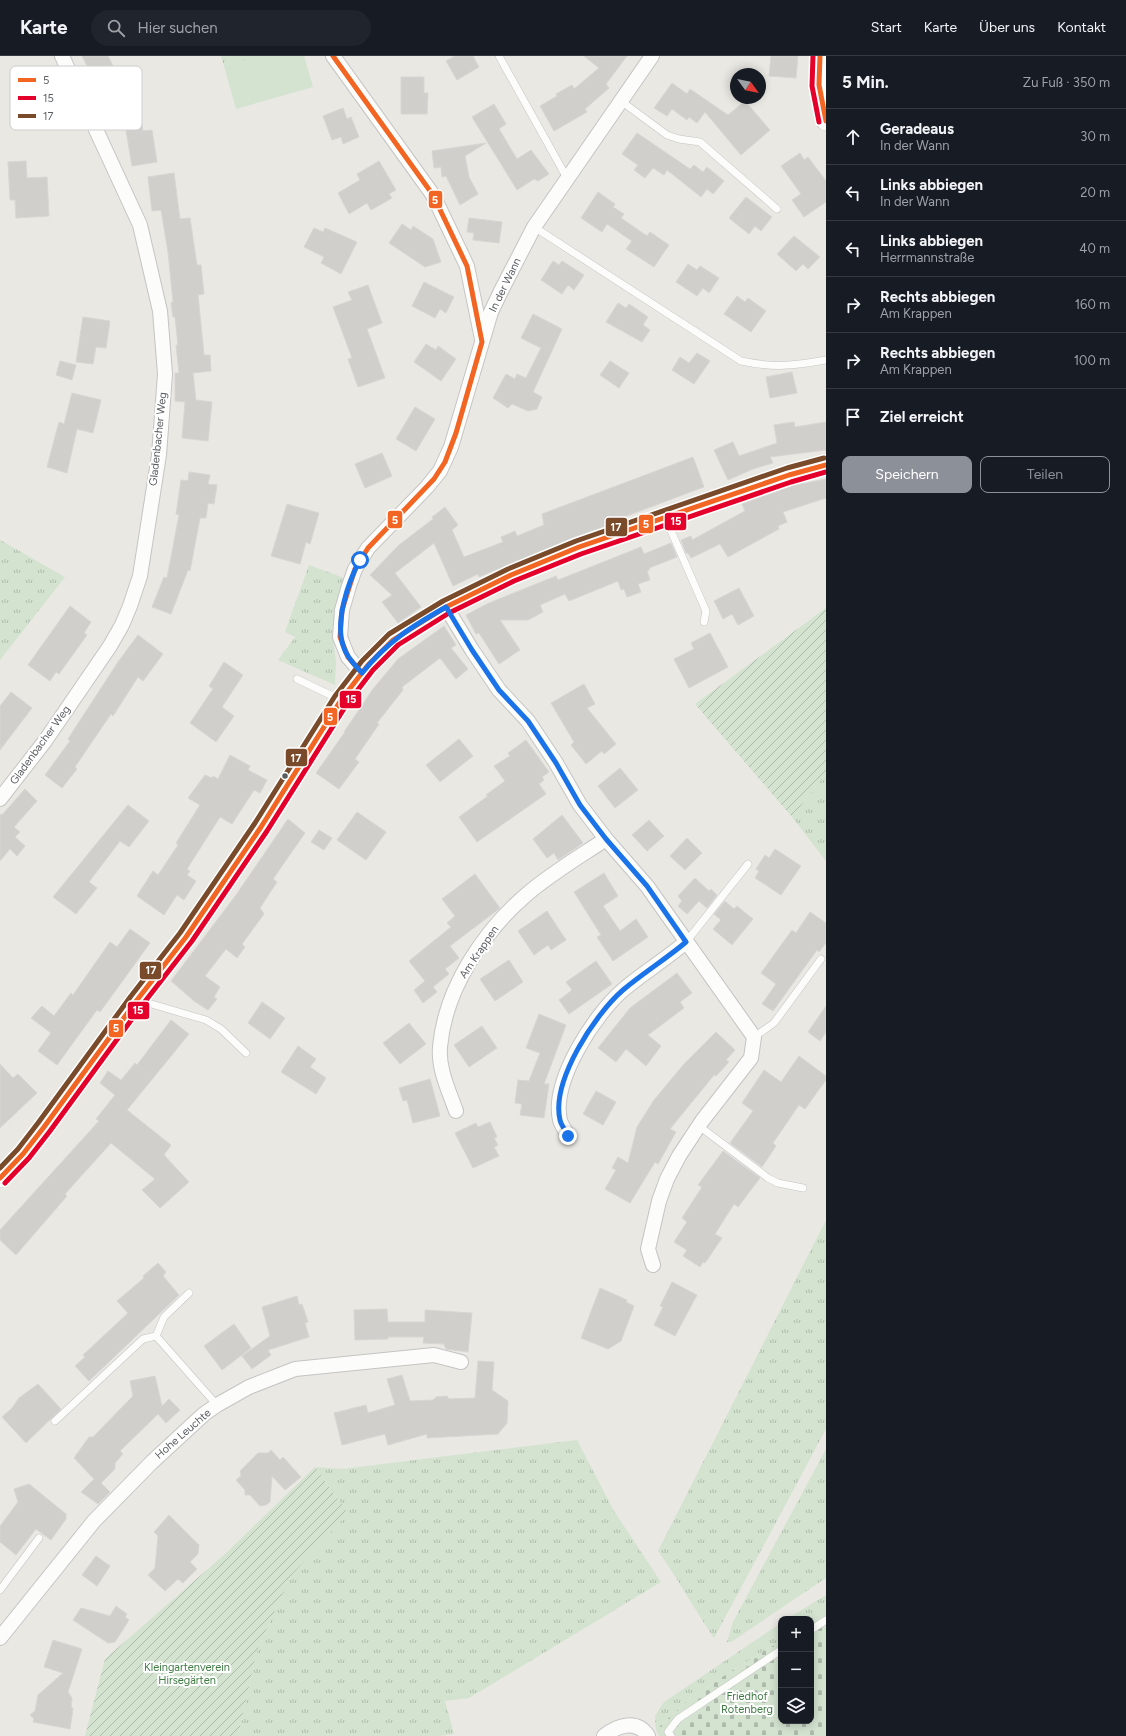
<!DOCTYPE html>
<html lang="de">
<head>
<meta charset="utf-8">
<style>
  body { margin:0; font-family:Figtree,sans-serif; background:#20242c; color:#f1f3f6 }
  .controls { position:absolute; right:12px; bottom:12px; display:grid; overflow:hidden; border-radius:8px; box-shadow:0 2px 10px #0003 }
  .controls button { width:36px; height:36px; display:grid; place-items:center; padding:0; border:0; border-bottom:1px solid #363941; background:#171b24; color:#f1f3f6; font:20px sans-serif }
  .compass { position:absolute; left:730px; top:12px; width:36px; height:36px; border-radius:50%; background:#171b24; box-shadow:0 2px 10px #0003; rotate:123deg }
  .stop { position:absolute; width:12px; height:12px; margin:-9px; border:3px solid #1a73e8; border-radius:50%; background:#fff }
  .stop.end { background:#1a73e8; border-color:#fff; box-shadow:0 1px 4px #0008 }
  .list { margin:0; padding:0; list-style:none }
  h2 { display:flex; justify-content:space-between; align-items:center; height:52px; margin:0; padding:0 16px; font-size:17px }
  h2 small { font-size:13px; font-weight:400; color:#9ea1a6 }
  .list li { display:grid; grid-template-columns:26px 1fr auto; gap:12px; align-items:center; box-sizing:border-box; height:56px; padding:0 16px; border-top:1px solid #363941 }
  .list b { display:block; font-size:15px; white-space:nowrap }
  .list p { margin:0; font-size:13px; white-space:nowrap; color:#9ea1a6 }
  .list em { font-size:13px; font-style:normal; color:#9ea1a6 }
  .actions { display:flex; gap:8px; padding:12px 16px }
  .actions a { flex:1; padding:9px 0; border:1px solid #8c9099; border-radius:8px; text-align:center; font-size:14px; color:#8c9099 }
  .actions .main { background:#8c9099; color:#fff }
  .icon { flex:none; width:22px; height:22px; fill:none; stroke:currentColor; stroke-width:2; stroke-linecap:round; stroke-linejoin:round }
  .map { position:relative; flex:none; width:826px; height:1680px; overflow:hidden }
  header { display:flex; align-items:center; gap:24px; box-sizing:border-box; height:56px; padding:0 20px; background:#171b24; border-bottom:1px solid #363941 }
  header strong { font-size:19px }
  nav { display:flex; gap:22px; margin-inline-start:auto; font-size:14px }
  .search { width:280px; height:36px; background:#20242c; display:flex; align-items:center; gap:10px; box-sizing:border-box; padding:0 14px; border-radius:22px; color:#9ea1a6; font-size:15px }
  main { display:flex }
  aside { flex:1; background:#171b24 }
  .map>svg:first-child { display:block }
  .grass { fill:url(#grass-tufts) }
  .cemetery { fill:url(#cemetery-stones) }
  .garden { fill:url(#garden-furrows) }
  .pitch { fill:#d3e3d0 }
  .building { fill:#d0cfcc; stroke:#d8d6d2 }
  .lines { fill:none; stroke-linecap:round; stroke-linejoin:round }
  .lane-casing { stroke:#c5c4c4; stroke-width:8 }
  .street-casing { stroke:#c5c4c4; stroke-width:16 }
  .secondary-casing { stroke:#c5c5c5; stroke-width:20 }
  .lane { stroke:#fcfcfb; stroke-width:7 }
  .street { stroke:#fcfcfb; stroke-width:14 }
  .secondary { stroke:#fcfcfb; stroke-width:19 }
  .bus-1-casing { stroke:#fff; stroke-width:8 }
  .bus-2-casing { stroke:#fff; stroke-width:8 }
  .bus-3-casing { stroke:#fff; stroke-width:8 }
  .bus-1 { stroke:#f26522; stroke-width:5 }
  .bus-2 { stroke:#e4002b; stroke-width:5 }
  .bus-3 { stroke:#7a4b2a; stroke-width:5 }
  .route { stroke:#1a73e8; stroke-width:5 }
  .bus-dot { fill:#5a5d60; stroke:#fff; stroke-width:1.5 }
  .labels { text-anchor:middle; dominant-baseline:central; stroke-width:4; stroke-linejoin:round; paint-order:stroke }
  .street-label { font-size:11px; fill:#5a5d60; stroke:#fff }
  .park-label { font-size:11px; fill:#3e7b41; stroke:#fff }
  .key { fill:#fff; stroke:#cececf; stroke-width:1 }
  .key-label { font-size:11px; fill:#5a5d60 }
  .line-badge { stroke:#fff; stroke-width:1.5 }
  .badge-label { font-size:11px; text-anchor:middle; font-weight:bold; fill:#fff }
</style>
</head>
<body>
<header>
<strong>Karte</strong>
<div class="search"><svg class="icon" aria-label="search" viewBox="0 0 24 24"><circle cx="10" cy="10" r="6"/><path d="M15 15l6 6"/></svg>Hier suchen</div>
<nav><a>Start</a><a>Karte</a><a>Über uns</a><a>Kontakt</a></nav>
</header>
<main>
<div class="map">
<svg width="826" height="1680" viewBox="0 0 826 1680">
  <defs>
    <pattern id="grass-tufts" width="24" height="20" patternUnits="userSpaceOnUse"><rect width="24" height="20" fill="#d3e3d0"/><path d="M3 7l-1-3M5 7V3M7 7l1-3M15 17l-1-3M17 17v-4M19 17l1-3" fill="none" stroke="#aebbac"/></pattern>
    <pattern id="cemetery-stones" width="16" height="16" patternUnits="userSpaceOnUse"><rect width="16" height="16" fill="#d3e3d0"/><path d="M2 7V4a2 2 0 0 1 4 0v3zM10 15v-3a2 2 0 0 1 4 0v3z" fill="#aebbac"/></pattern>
    <pattern id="garden-furrows" width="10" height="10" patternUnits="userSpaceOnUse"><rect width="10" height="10" fill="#d3e3d0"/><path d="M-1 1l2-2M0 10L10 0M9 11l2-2" fill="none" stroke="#aebbac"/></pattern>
  </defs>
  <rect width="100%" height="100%" fill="#e9e8e3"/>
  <!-- grass -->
  <path class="grass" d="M221,0H259L224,10Z
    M0,484L65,521L0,604Z
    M309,509L344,522L337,546L332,576L336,605L335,629L278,604L295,581L285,576Z
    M826,717V805L792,761Z
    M826,1164V1373L714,1582C694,1553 678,1523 658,1495Z
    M577,1384L614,1455L661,1526L469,1642L445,1645L454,1678L439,1680H238L257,1595L290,1521L348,1457L315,1411L342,1413Z
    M826,1393V1522L731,1586H727L733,1566Z
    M826,1539V1558L811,1567V1563H787Z
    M781,1567V1585L736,1612L689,1643L656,1674L655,1660L664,1646Z"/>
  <!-- cemetery -->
  <path class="cemetery" d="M826,1558V1680H659L656,1674L689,1643L736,1612L781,1585V1665H811V1567Z"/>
  <!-- garden -->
  <path class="garden" d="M826,552V717L792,761L695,648Z
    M315,1411L348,1457L290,1521L257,1595L238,1680H85L105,1603L225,1498Z"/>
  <!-- pitch -->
  <path class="pitch" d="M259,0H304L313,31L236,53L224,10Z"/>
  <!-- building -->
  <path class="building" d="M82,0H108L115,14L118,13L128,35L136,33L143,75L152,74L157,106L132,110L125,68L114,70L108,34L100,35Z
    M455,0H473L479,11L457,24L446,5Z
    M584,0H627L606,28L609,32L585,53L587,56L554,75L540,50L557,40L556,38L572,29L574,33L599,12Z
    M771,0H798L796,22L769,20Z
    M401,21H424V37H428L427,58H401Z
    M672,27L687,38L690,33L728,59L745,45L770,74L741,99L705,56L697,67L689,61L687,64L672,53L667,60L654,52Z
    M494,48L506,68L499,73L517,103L531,94L549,118L538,125L534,123L517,134L472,61Z
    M343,52L347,63L351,61L359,81L343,88L341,81L332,84L323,60Z
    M637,77L690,113L694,109L703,116L707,111L724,125L713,138L707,133L701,141L667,114L664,119L653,112L645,122L634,114L638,109L622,98Z
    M486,87L465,100L469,121L478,138L460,149L446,120L442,121L441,111L434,112L432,95Z
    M800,97L804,104L808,101L826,125V146L804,161L792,144L801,138L781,110Z
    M26,105L27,122L47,121L49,160L16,162L15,144H10L8,106Z
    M379,105L396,134L389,138L392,142L371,154L367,147L349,158L338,137L360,124L357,118Z
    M174,117L180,163L190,162L197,209H201L204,238L198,239L204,299H210L211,315L193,317L196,344L212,346L208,385L182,382L185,346L175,345V317H179L176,289H178L175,261H173L171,247L173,246L168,196L161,154L152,155L148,121Z
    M598,136L615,148L613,151L624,158L621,162L647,180L650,176L669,189L654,211L626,193L632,185L607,168L602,176L581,162Z
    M746,141L772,161L761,175L755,170L749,178L729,162Z
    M469,162L502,166L499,187L473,184L474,177L467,176Z
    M402,168L411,174L413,170L433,183L441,206L425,211L389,187Z
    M314,172L323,176L325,172L357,186L341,218L321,207L324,201L304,191Z
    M794,180L820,201L808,213L803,208L796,215L777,198Z
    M553,205L559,209L562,205L584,219L574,234L568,229L562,238L541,224Z
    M688,208L697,214L700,210L719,222L709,237L703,232L697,240L676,226Z
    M424,226L454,241L446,257L440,253L435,262L412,250Z
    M368,229L382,267L367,273L385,322L358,331L348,303L352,302L333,251L352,244L348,236Z
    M737,240L745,246L748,242L766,255L751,276L724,258Z
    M618,247L626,252L629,248L648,261L643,269L650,274L642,286L606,266Z
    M533,258L562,273L533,336L542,341L537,353L528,355L512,348L508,352L493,342L506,318L515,323L517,318L526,322L541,292L521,282Z
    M83,261L110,265L106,292L96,291L93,308L76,306Z
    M426,288L436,294L438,290L456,303L441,325L414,306Z
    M697,297L710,305L694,328L672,314L680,301L689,307Z
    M60,305L76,309L72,324L56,319Z
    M610,305L629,317L619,332L600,319Z
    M792,316L797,337L770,342L766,321Z
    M72,337L101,344L93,377L77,373L67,417L47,411L59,366L64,368Z
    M415,351L435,363L416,395L396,383Z
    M794,366L795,371L826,366V394L770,401L773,407L753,413L728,424L714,394L733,386L739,400L777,387L774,369Z
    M382,397L392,420L365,432L355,408Z
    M693,401L704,431L624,461L625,463L615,467L575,481L479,521L478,518L453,530L434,487L395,517L421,551L398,567L382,546L392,539L370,519L399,489L433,463L432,461L445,451L458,469L452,474L464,501L503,486L501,481L515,475L517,480L544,469L542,458Z
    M189,416L210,419L208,428L217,429L214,448L208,447L206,462H200L190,515L188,514L171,558L152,551L164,521L167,522L179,459L176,458L181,424L188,425Z
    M826,423V442L783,456L787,466L778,470L779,473L728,501L720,488L691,502L688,497H686L681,484L691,480L692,484L745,455L742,448L791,430Z
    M287,448L319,457L310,488L306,486L300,508L271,500Z
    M671,487L677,501L649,512L650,513L647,515L650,524L638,528L641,536L627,541L624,533L621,534L618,525L569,545L565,538L540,549L543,556L528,564H500L520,594L499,608L479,577L476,578L466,559L489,547L556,520L558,524L641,491L644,498Z
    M739,532L754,560L738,569L732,558L723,563L714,545Z
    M70,550L91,566L84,577L87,579L59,618L56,616L50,625L28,609Z
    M444,570L456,589L451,592L468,613L456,623L440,602L402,631L403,634L377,667L379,668L355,703L359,706L339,733L316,717L345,676H344L373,633L398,603Z
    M710,577L728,611L689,632L674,603L694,593L691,587Z
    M138,579L163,598L143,625L138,621L113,660L111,658L75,711L77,713L62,732L45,719L70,685L68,683L118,606Z
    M224,606L243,619L222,651L234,660L216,686L190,667L213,633L209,630Z
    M584,628L595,648L587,652L616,688L604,698L602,695L586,708L571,689L574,686L551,647Z
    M11,636L32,652L0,694V650Z
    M459,683L473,700L440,726L426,709Z
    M526,684L549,716L542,721L544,724L539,728L546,738L477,786L459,761L488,740L486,739L505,725L494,710L510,700L508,697Z
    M230,699L250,710L248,714L267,724L260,737L254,734L232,768L220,761L187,813L190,815L187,819L196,825L184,844L177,839L164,859L137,840L153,815L158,819L178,789L176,787L200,749L188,742L205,719L212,722L213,720L218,723Z
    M620,712L638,734L615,752L598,730Z
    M25,733L37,745L14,771L20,776L15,781L25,790L17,800L10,793L0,805V758L2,759Z
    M128,749L149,765L129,791L120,785L89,826L97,832L76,858L53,841Z
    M357,756L386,776L366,804L337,784Z
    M562,759L583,787L558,804L554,797L547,802L533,783Z
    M288,763L305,777L273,823L277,826L260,852L264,858L242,888L245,891L237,902L226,893L205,920L220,931L214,941L217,943L208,954L194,945L171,925L236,839Z
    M649,764L664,780L647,795L632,779Z
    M319,774L332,782L324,794L311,786Z
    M687,782L702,797L685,814L670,800Z
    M775,793L801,810L781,839L755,822L759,815L756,813L765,799L769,802Z
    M604,817L618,840L603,850L620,875L636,863L648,881L613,905L597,881L601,879L574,836Z
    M475,818L500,852L450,890L459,902L445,913L449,918L433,931L437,936L423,947L414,934L425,925L409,905L451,871L447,867L455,860L442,843Z
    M695,822L709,835L711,833L717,839L707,852L699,845L687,858L678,850L682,845L678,840Z
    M725,845L734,853L737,850L753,863L732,889L713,873L721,864L714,858Z
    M547,855L566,884L551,894L548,889L534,899L518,875Z
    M810,856L826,867V887L819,896L817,894L773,955L762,948L776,928L761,917L792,874L796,877Z
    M130,873L150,887L100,956L97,954L57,1009L38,995L51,977L31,962L42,950L54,960L71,937L73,939L110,886L117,891Z
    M509,904L523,926L495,945L480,923Z
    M596,905L612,928L569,958L559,944L572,934L566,926Z
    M677,917L692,937L680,946L684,952L648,979L661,990L646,1010L626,993L616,1006L598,992L630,952Z
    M262,946L285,962L270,983L248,967Z
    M826,950V976L820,985L808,976Z
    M539,958L566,969L544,1028H549L544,1062L520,1059L522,1048L515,1047L518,1024L529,1025L540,997L526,992Z
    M171,964L189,978L127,1054L171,1089L164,1099L189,1126L160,1152L142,1134L155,1123L111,1087L65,1138L67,1140L16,1199L0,1184V1174L99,1065L96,1063L115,1039L100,1027L108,1015L121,1024L135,1007L137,1009Z
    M409,967L426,988L400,1008L383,987Z
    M482,970L497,992L469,1011L454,989Z
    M716,976L735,994L726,1004L729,1006L716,1020L714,1019L670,1073L676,1076L658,1108L655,1106L630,1147L605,1133L616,1114L612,1112L618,1101L628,1107L637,1071L654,1044L684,1008Z
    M298,990L316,1003L310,1011L326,1022L316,1038L281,1016Z
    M799,1000L826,1020V1024L805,1053L799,1049L773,1087L776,1090L762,1111L730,1087L753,1055L742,1047L764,1014L781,1026Z
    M0,1008L13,1022L18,1018L37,1037L0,1072Z
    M430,1023L440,1060L413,1067L407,1044L403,1045L399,1032Z
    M596,1035L616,1046L603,1069L583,1058Z
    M490,1066L497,1081L494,1082L498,1089L494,1091L499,1100L473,1112L455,1077L476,1067L478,1071Z
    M723,1095L760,1122L738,1151L734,1148L715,1178L722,1182L705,1207L703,1206L700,1211L683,1200L687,1194L674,1186L687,1166L682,1162L702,1131L698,1129Z
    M158,1207L166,1216L163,1220L179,1239L89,1325L75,1310L85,1301L83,1299L128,1257L117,1245L144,1222L143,1220Z
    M672,1226L697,1239L675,1280L654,1269L663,1251L660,1250Z
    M600,1232L627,1244L626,1246L634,1250L621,1285L608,1293L581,1282Z
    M297,1240L299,1249L302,1248L308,1266L305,1267L309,1281L268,1294L271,1299L252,1313L242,1300L270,1280L262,1251Z
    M387,1253L388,1266H425V1254L472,1257L468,1296L446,1293L444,1288L423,1287L424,1281H388V1283L355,1284L354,1254Z
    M234,1268L251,1292L222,1314L204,1290Z
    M478,1305L494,1306L492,1334L508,1345L507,1367L498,1378L427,1382V1378L388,1389L385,1378L342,1389L334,1357L366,1349L368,1357L395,1349L387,1323L402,1319L410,1345L433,1344L436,1341L447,1340L449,1343L475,1342Z
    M155,1320L162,1350L169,1343L180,1354L166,1367L158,1358L120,1395L123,1398L115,1407V1413L101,1427L110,1436L98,1448L81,1436L94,1423L74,1402L89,1381H93L133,1340L130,1325Z
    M38,1328L61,1353L26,1387L2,1361L12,1352L19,1342Z
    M271,1394L280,1404L283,1401L301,1421L285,1434L272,1420L270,1446L266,1449L260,1450L250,1439H245V1434L236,1424L241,1420L240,1415L258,1397H268Z
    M29,1428L66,1458V1463L51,1484L36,1473L16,1499L0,1486V1470L18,1446L14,1433Z
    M169,1459L199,1489L198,1498L190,1506L197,1513L183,1527L178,1523L165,1535L148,1519L155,1512L158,1480L154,1476Z
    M96,1500L110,1510L97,1530L82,1519Z
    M116,1550L127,1558L125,1561L129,1564L115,1586L108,1587L73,1564L81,1552L110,1560Z
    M53,1584L82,1593L68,1636L72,1642L71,1652H73L70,1673L33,1666L34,1663L30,1659L35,1655L38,1639L63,1617L44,1611Z"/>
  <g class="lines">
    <defs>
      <path id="lane" d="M499,0L567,122
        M621,45L667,79L679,83L700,86L777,153
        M534,171L741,305C774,312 793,310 826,304
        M665,461L706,555L704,566
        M297,623L341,644
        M686,886L748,808
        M138,944L206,964L221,973L246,997
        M754,981L774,967L821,903
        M699,1070L768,1122L778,1127L803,1132
        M156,1280L164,1261L189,1237
        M55,1365L143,1283L156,1280L217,1349
        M0,1534L39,1482
        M811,1574L826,1564
        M671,1680L668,1676L678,1663L781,1594"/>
      <path id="street" d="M333,0L433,139L467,210L482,283
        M446,551L472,594L499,634L528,665L556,707L580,749L606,783L647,830L754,981L751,1002L702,1065L679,1100L667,1123L659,1145L648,1193L653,1209
        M362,617L348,601L340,581L342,554L349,530L355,513L368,492L427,431L440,415L451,391L491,256L501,235L534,171L652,0
        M0,743L45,685L110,590L122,569L130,550L140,520L159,399L165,318L160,255L140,169L62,0
        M456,1055C449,1035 438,1013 440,991C445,933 483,876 526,839C550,818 579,801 606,783
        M568,1080C566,1075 561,1069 560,1064C551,1025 595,958 623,934C643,917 666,903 686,886
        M0,1582L94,1465L152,1406L204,1358L217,1349L249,1331L295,1313L434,1299L461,1306
        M604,1680C618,1669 637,1663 648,1680"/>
      <path id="secondary" d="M820,0L819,29L826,65
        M0,1122L23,1098L44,1071L137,944L186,881L261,771L341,644L368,609L393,584L405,575L446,551L511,519L579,491L789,419L826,409"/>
    </defs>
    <!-- lane casing -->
    <use href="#lane" class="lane-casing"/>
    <!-- street casing -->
    <use href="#street" class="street-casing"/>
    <!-- secondary casing -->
    <use href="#secondary" class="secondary-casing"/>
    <!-- lane -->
    <use href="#lane" class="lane"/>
    <!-- street -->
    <use href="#street" class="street"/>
    <!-- secondary -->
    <use href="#secondary" class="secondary"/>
    <defs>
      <path id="bus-1" d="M333,0L433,139L467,210L482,286L456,377L445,406L434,423L368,492L355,513L342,554L340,581L348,601L362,617
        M820,0L819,29L826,65
        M0,1122L23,1098L44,1071L137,944L186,881L261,771L341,644L368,609L393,584L446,551L511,519L579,491L789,419L826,409"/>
      <path id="bus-2" d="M813,0L812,30L819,66
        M5,1127L29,1102L50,1075L143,948L192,885L267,775L347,648L373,614L398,589L449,557L514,525L581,498L791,426L826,416"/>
      <path id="bus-3" d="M0,1112L18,1093L38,1067L131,940L180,877L255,767L335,640L362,605L389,578L443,545L508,513L576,485L787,412L824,402"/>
    </defs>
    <!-- bus-1 casing -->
    <use href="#bus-1" class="bus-1-casing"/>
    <!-- bus-2 casing -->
    <use href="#bus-2" class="bus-2-casing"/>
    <!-- bus-3 casing -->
    <use href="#bus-3" class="bus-3-casing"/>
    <!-- bus-1 -->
    <use href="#bus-1" class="bus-1"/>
    <!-- bus-2 -->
    <use href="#bus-2" class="bus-2"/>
    <!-- bus-3 -->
    <use href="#bus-3" class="bus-3"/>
  </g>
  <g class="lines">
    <!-- route -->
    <path class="route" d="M360,504C348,526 334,567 344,592C347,602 355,609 362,617C388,585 411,571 446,551L472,594L499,634L528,665L556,707L580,749L606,783L647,830L686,886C666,903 643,917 623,934C595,958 551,1025 560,1064C561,1069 566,1075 568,1080"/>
  </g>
  <!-- markers -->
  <circle class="bus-dot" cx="285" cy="720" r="3.5"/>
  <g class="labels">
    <!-- street labels -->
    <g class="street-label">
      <text transform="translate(505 229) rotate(-64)">In der Wann</text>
      <text transform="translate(158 383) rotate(-84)">Gladenbacher Weg</text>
      <text transform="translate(40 689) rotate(-54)">Gladenbacher Weg</text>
      <text transform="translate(479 896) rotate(-56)">Am Krappen</text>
      <text transform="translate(183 1378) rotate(-41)">Hohe Leuchte</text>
    </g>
    <!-- park labels -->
    <g class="park-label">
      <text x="187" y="1611">Kleingartenverein<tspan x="187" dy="13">Hirsegärten</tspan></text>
      <text x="747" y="1640">Friedhof<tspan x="747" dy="13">Rotenberg</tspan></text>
    </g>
  </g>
  <!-- legend -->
  <rect x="10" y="10" width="132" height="64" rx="6" class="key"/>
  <rect x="18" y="22" width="18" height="4" fill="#f26522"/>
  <rect x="18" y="40" width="18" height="4" fill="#e4002b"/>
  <rect x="18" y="58" width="18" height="4" fill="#7a4b2a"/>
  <g class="key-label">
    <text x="43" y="28">5</text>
    <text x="43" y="46">15</text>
    <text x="43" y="64">17</text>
  </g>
  <g class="line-badge">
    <rect x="428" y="134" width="15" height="19" rx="4" fill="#f26522"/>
    <rect x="387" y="454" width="16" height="19" rx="4" fill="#f26522"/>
    <rect x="664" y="456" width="23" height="19" rx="4" fill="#e4002b"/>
    <rect x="638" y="458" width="16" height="20" rx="4" fill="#f26522"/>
    <rect x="605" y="461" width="23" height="20" rx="4" fill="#7a4b2a"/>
    <rect x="339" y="634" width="23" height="19" rx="4" fill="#e4002b"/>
    <rect x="323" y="651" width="15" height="19" rx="4" fill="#f26522"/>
    <rect x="285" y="692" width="23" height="19" rx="4" fill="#7a4b2a"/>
    <rect x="139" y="905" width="23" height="19" rx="4" fill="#7a4b2a"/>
    <rect x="127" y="945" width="23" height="19" rx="4" fill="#e4002b"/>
    <rect x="108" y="963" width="16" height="19" rx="4" fill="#f26522"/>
  </g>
  <g class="badge-label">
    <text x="435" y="148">5</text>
    <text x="395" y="468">5</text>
    <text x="676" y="469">15</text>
    <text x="646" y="472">5</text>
    <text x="616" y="475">17</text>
    <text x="351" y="647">15</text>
    <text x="330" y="665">5</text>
    <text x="296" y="706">17</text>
    <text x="151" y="918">17</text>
    <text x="138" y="958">15</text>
    <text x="116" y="976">5</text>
  </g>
</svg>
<div class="controls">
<button>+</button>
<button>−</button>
<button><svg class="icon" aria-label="layers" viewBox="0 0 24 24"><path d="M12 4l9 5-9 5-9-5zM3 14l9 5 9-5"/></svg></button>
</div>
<svg class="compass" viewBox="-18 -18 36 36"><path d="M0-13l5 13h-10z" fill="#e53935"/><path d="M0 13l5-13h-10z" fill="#9ea1a6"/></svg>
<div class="stop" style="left:360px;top:504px"></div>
<div class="stop end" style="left:568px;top:1080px"></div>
</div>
<aside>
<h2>5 Min.<small>Zu Fuß · 350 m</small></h2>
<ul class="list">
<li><svg class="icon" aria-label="ahead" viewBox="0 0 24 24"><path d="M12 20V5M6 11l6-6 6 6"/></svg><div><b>Geradeaus</b><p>In der Wann</p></div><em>30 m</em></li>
<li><svg class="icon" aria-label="left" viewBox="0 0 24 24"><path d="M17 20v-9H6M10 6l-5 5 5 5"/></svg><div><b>Links abbiegen</b><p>In der Wann</p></div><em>20 m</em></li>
<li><svg class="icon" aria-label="left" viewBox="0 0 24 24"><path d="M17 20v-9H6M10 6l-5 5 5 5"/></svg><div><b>Links abbiegen</b><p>Herrmannstraße</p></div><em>40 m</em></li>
<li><svg class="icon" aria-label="right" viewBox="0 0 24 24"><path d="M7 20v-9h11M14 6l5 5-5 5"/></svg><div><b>Rechts abbiegen</b><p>Am Krappen</p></div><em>160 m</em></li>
<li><svg class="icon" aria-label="right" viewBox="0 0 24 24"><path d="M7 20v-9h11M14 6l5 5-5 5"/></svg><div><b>Rechts abbiegen</b><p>Am Krappen</p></div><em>100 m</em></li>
<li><svg class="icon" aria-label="arrive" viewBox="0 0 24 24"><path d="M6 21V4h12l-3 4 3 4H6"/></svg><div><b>Ziel erreicht</b></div></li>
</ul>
<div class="actions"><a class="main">Speichern</a><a>Teilen</a></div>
</aside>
</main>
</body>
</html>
